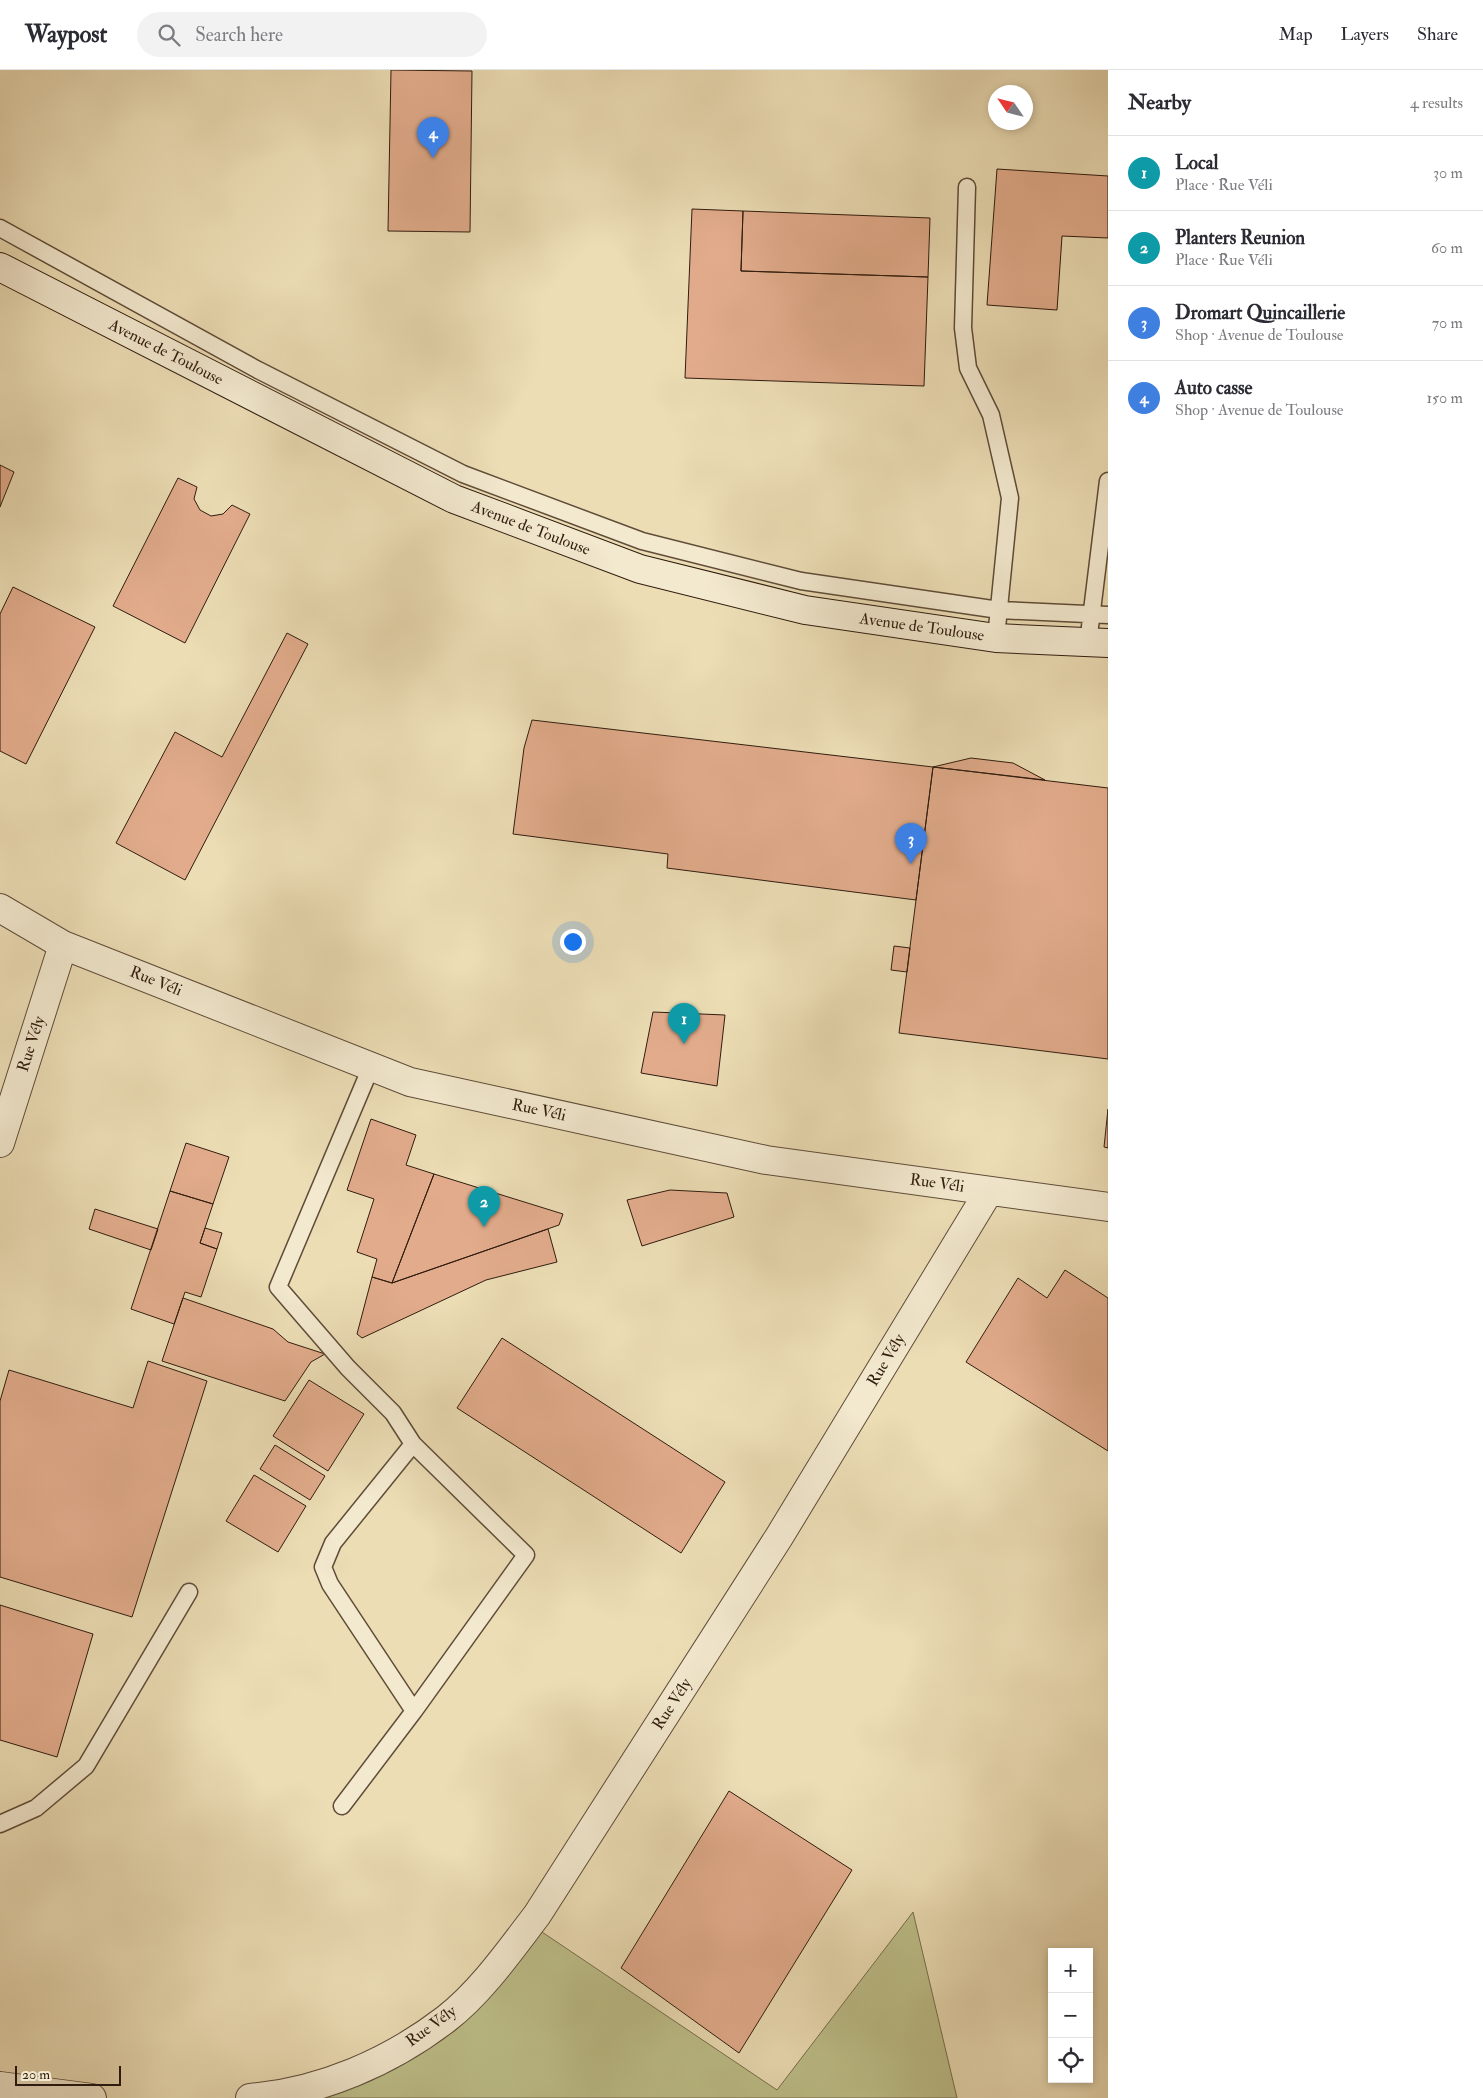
<!DOCTYPE html>
<html lang="en">
<head>
<meta charset="utf-8">
<style>
  body { margin:0; font-family:"IM FELL Double Pica",serif; background:#f2f2f3; color:#2b2b33 }
  .controls { position:absolute; right:15px; bottom:15px; display:grid; overflow:hidden; border-radius:0px; box-shadow:0 2px 8px #0003 }
  .controls button { width:45px; height:45px; display:grid; place-items:center; padding:0; border:0; border-bottom:1px solid #e1e1e2; background:#fff; color:#2b2b33; font:25px sans-serif }
  .compass { position:absolute; left:988px; top:15px; width:45px; height:45px; border-radius:50%; background:#fff; box-shadow:0 2px 8px #0003; rotate:305deg }
  .scale { position:absolute; left:15px; bottom:12px; width:106px; box-sizing:border-box; padding-left:5px; border:2px solid #301c0e; border-top:0; font-size:14px; line-height:18px; white-space:nowrap; color:#301c0e; -webkit-text-stroke:4px #f3e9cf; paint-order:stroke }
  .you { position:absolute; left:572px; top:871px; width:18px; height:18px; margin:-12px; border:4px solid #fff; border-radius:50%; background:#1a73e8; box-shadow:0 0 0 8px #1a73e833 }
  .badge { display:grid; place-items:center; width:32px; height:32px; border-radius:50%; background:#d93025; color:#fff; font-size:16px; font-weight:700 }
  .pin { position:absolute; translate:-50% -41px; filter:drop-shadow(0 1px 2px #0008) }
  .pin::after { content:''; position:absolute; top:26px; width:18px; height:15px; background:inherit; clip-path:polygon(0 0,100% 0,50% 100%) }
  .list { margin:0; padding:0; list-style:none }
  h2 { display:flex; justify-content:space-between; align-items:center; height:65px; margin:0; padding:0 20px; font-size:21px }
  h2 small { font-size:16px; font-weight:400; color:#7c7c81 }
  .list li { display:grid; grid-template-columns:32px 1fr auto; gap:15px; align-items:center; box-sizing:border-box; height:75px; padding:0 20px; border-top:1px solid #e1e1e2 }
  .list b { display:block; font-size:19px; white-space:nowrap }
  .list p { margin:0; font-size:16px; white-space:nowrap; color:#7c7c81 }
  .list em { font-size:16px; font-style:normal; color:#7c7c81 }
  .icon { flex:none; width:28px; height:28px; fill:none; stroke:currentColor; stroke-width:2; stroke-linecap:round; stroke-linejoin:round }
  .map { position:relative; flex:none; width:1108px; height:2028px; overflow:hidden }
  header { display:flex; align-items:center; gap:30px; box-sizing:border-box; height:70px; padding:0 25px; background:#fff; border-bottom:1px solid #e1e1e2 }
  header strong { font-size:24px }
  nav { display:flex; gap:28px; margin-inline-start:auto; font-size:18px }
  .search { width:350px; height:45px; background:#f2f2f3; display:flex; align-items:center; gap:12px; box-sizing:border-box; padding:0 18px; border-radius:28px; color:#7c7c81; font-size:19px }
  main { display:flex }
  aside { flex:1; background:#fff }
  .map>svg:first-child { display:block }
  .green { fill:#bdbf8a; stroke:#766e4c }
  .building { fill:#e2ac8c; stroke:#301c0e }
  .lines { fill:none; stroke-linecap:round; stroke-linejoin:round }
  .service-casing { stroke:#5f4c38; stroke-width:19 }
  .minor-casing { stroke:#5f4c38; stroke-width:30 }
  .secondary-casing { stroke:#301c0e; stroke-width:30 }
  .service { stroke:#f3e9cf; stroke-width:16 }
  .minor { stroke:#f3e9cf; stroke-width:28 }
  .secondary { stroke:#f3e9cf; stroke-width:28 }
  .labels { text-anchor:middle; dominant-baseline:central; stroke-width:4; stroke-linejoin:round; paint-order:stroke }
  .street-label { font-size:16px; fill:#301c0e; stroke:#f3e9cf }
</style>
</head>
<body>
<header>
<strong>Waypost</strong>
<div class="search"><svg class="icon" aria-label="search" viewBox="0 0 24 24"><circle cx="10" cy="10" r="6"/><path d="M15 15l6 6"/></svg>Search here</div>
<nav><a>Map</a><a>Layers</a><a>Share</a></nav>
</header>
<main>
<div class="map">
<svg width="1108" height="2028" viewBox="0 0 1108 2028">
  <rect width="100%" height="100%" fill="#ecddb5"/>
  <filter id="stains"><feTurbulence type="fractalNoise" baseFrequency=".004" numOctaves="4"/><feColorMatrix values="0 0 0 0 .2 0 0 0 0 .09 0 0 0 0 .02 0 0 0 .5 -.17"/></filter>
  <radialGradient id="worn" r=".72"><stop offset=".6" stop-color="#630" stop-opacity="0"/><stop offset="1" stop-color="#630" stop-opacity=".3"/></radialGradient>
  <!-- green -->
  <path class="green" d="M913,1842L957,2028H318L434,1974L542,1862L777,2020Z"/>
  <!-- building -->
  <path class="building" d="M391,0L472,1L470,162L388,161Z
    M997,99L1108,106V168L1062,166L1057,240L987,235Z
    M692,139L743,141L741,201L928,207L924,316L685,308Z
    M743,141L930,148L928,207L741,201Z
    M0,395L14,402L0,437Z
    M178,408L197,417L194,429L200,440L211,446L223,444L232,435L250,444L185,573L113,536Z
    M13,517L95,557L26,694L0,681V544Z
    M287,563L308,574L185,810L116,773L175,662L222,687Z
    M532,650L933,697L916,830L667,798L668,784L513,764L524,678Z
    M971,688L1013,693L1045,710L933,697Z
    M933,697L1108,718V989L899,963Z
    M894,876L910,878L907,902L891,900Z
    M653,942L725,945L717,1016L641,1003Z
    M1108,1039V1078L1104,1077Z
    M371,1049L416,1065L406,1095L434,1104L392,1213L372,1207L377,1189L357,1182L374,1129L347,1120Z
    M186,1073L229,1087L213,1134L170,1121Z
    M434,1104L563,1144L559,1155L392,1213Z
    M670,1120L727,1123L734,1147L642,1176L627,1130Z
    M170,1121L213,1134L200,1173L217,1179L201,1227L185,1222L174,1254L131,1239Z
    M95,1139L158,1159L151,1180L89,1159Z
    M205,1158L222,1163L217,1179L200,1173Z
    M548,1159L557,1192L486,1210L362,1268L357,1264L372,1207L392,1213Z
    M1065,1200L1108,1228V1381L966,1292L1018,1208L1047,1228Z
    M183,1228L273,1259L288,1272L325,1284L311,1292L285,1331L162,1291Z
    M502,1268L725,1412L681,1483L457,1338Z
    M148,1291L207,1311L132,1547L0,1507V1331L9,1300L133,1338Z
    M309,1310L364,1344L328,1401L273,1366Z
    M275,1375L325,1406L310,1430L260,1399Z
    M254,1405L306,1436L278,1482L226,1451Z
    M0,1535L93,1564L57,1687L0,1670Z
    M729,1721L852,1800L739,1983L621,1898Z"/>
  <g class="lines">
    <defs>
      <path id="service" d="M967,117L963,258L968,298L991,345L1010,428L996,568
        M0,158L258,300L463,404L642,471L801,511L999,540L1108,545
        M1088,573L1108,411
        M413,1374L333,1473L323,1497L330,1514L414,1641
        M342,1736L414,1641L526,1485L413,1374L393,1343L348,1298L278,1217L371,997
        M0,1754L36,1738L86,1696L189,1522"/>
      <path id="minor" d="M0,838L63,875L410,1012L766,1090L1108,1137
        M0,1073L63,875
        M0,2016L92,2028
        M250,2028C321,2022 390,1992 446,1949C481,1922 511,1879 537,1845L779,1467L989,1121"/>
      <path id="secondary" d="M0,197L454,429L640,499L805,540L996,568L1108,573"/>
    </defs>
    <!-- service casing -->
    <use href="#service" class="service-casing"/>
    <!-- minor casing -->
    <use href="#minor" class="minor-casing"/>
    <!-- secondary casing -->
    <use href="#secondary" class="secondary-casing"/>
    <!-- service -->
    <use href="#service" class="service"/>
    <!-- minor -->
    <use href="#minor" class="minor"/>
    <!-- secondary -->
    <use href="#secondary" class="secondary"/>
  </g>
  <g class="labels">
    <!-- street labels -->
    <g class="street-label">
      <text transform="translate(166 282) rotate(27)">Avenue de Toulouse</text>
      <text transform="translate(531 458) rotate(21)">Avenue de Toulouse</text>
      <text transform="translate(922 557) rotate(8)">Avenue de Toulouse</text>
      <text transform="translate(156 911) rotate(22)">Rue Véli</text>
      <text transform="translate(31 974) rotate(-72)">Rue Vély</text>
      <text transform="translate(539 1040) rotate(12)">Rue Véli</text>
      <text transform="translate(937 1113) rotate(8)">Rue Véli</text>
      <text transform="translate(886 1290) rotate(-59)">Rue Vély</text>
      <text transform="translate(672 1634) rotate(-57)">Rue Vély</text>
      <text transform="translate(431 1956) rotate(-36)">Rue Vély</text>
    </g>
  </g>
  <rect width="100%" height="100%" filter="url(#stains)"/>
  <rect width="100%" height="100%" fill="url(#worn)"/>
</svg>
<div class="controls">
<button>+</button>
<button>−</button>
<button><svg class="icon" aria-label="locate" viewBox="0 0 24 24"><circle cx="12" cy="12" r="6"/><path d="M12 2v4M12 18v4M2 12h4M18 12h4"/></svg></button>
</div>
<svg class="compass" viewBox="-18 -18 36 36"><path d="M0-13l5 13h-10z" fill="#e53935"/><path d="M0 13l5-13h-10z" fill="#7c7c81"/></svg>
<div class="scale">20 m</div>
<div class="you"></div>
<div class="pin badge" style="left:684px;top:974px;background:#0f9aa8">1</div>
<div class="pin badge" style="left:484px;top:1157px;background:#0f9aa8">2</div>
<div class="pin badge" style="left:911px;top:794px;background:#3f7fe0">3</div>
<div class="pin badge" style="left:433px;top:88px;background:#3f7fe0">4</div>
</div>
<aside>
<h2>Nearby<small>4 results</small></h2>
<ul class="list">
<li><span class="badge" style="background:#0f9aa8">1</span><div><b>Local</b><p>Place · Rue Véli</p></div><em>30 m</em></li>
<li><span class="badge" style="background:#0f9aa8">2</span><div><b>Planters Reunion</b><p>Place · Rue Véli</p></div><em>60 m</em></li>
<li><span class="badge" style="background:#3f7fe0">3</span><div><b>Dromart Quincaillerie</b><p>Shop · Avenue de Toulouse</p></div><em>70 m</em></li>
<li><span class="badge" style="background:#3f7fe0">4</span><div><b>Auto casse</b><p>Shop · Avenue de Toulouse</p></div><em>150 m</em></li>
</ul>
</aside>
</main>
</body>
</html>
